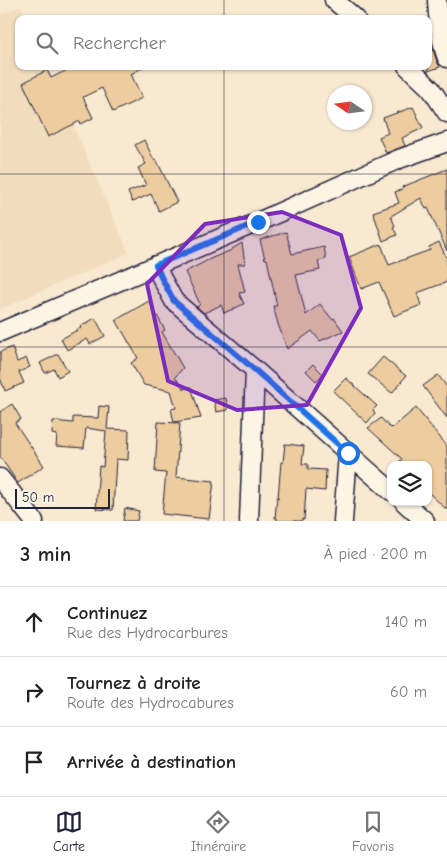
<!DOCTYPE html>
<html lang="fr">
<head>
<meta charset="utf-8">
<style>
  body { margin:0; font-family:"Comic Neue",sans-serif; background:#f6f6f6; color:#222 }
  .controls { position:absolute; right:15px; bottom:15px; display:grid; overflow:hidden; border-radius:10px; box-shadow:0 1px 4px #0004 }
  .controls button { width:45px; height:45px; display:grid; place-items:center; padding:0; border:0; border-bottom:1px solid #e0e0e0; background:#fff; color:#222; font:25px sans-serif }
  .compass { position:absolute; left:327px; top:85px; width:45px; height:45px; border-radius:50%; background:#fff; box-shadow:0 1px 4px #0004; rotate:283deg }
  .scale { position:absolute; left:15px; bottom:12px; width:95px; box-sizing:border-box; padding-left:5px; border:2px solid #22223b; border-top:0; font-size:14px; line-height:18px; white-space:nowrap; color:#22223b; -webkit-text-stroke:4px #fcf5e5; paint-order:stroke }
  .stop { position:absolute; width:15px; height:15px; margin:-11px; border:4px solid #1a73e8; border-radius:50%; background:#fff }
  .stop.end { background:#1a73e8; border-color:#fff; box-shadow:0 1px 5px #0008 }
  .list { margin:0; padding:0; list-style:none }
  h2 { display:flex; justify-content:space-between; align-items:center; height:65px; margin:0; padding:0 20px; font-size:21px }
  h2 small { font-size:16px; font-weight:400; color:#767676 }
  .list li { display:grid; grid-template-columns:32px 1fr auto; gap:15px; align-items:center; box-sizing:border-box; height:70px; padding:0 20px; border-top:1px solid #e0e0e0 }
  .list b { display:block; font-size:19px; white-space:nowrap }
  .list p { margin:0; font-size:16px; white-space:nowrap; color:#767676 }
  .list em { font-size:16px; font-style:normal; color:#767676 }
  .icon { flex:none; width:28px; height:28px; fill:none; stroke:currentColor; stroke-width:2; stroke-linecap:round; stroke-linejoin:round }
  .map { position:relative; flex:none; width:447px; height:521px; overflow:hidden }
  .search { position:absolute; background:#fff; box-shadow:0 1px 4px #0004; left:15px; right:15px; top:15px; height:55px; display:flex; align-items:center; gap:12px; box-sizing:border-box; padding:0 18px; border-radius:10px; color:#767676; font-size:19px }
  .sheet { height:275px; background:#fff }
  nav { display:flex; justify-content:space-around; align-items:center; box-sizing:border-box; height:70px; border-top:1px solid #e0e0e0; background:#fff; font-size:14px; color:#767676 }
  nav a { display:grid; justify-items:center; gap:2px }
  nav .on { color:#22223b }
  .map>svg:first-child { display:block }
  .built { fill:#f1ddbe }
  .building { fill:#edcd9f; stroke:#22223b }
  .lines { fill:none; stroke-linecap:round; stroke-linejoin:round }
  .minor-casing { stroke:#22223b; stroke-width:21 }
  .minor { stroke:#fcf5e5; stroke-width:18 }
  .route { stroke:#1a73e8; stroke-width:6 }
  .marked { fill:#7b2cbf; fill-opacity:0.2; stroke:#7b2cbf; stroke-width:4; stroke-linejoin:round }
  .grid { fill:none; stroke:#22223b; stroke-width:1; stroke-opacity:0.55 }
</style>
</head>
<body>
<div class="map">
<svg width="447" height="521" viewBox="0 0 447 521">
  <rect width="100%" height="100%" fill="#f8e9d0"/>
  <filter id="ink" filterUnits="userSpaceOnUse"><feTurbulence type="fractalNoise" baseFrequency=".02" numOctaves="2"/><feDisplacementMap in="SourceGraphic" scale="10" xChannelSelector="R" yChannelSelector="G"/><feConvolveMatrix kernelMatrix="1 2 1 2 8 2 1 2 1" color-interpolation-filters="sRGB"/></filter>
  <g filter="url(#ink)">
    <!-- built -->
    <path class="built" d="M21,6L27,19H19V66H47L129,253L0,309V15Z"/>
    <!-- building -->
    <path class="building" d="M429,37L437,62L440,67L428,71Z
      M75,66H145L131,74L142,98L113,112L102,88L83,97L93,118L81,124L80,121L48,137L23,83L47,70L51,78Z
      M413,107L423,128L402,138L405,146L386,153L379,137L388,133L383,118Z
      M144,140L154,160L156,159L177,202L159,211L151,194L132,202L128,192L146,185L138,168L146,164L135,145Z
      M447,169V251L428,208L426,209L421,198L391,216L395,226L393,227L397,235L383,241L373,212L399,203L395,192L403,189L402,187Z
      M286,232L292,254L324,247L326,259L318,261L320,270L296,275L306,315L320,304L332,319L334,318L343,331L320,341L312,331L287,349L278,324L273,306H277L267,259H265L260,240Z
      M439,242L447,259V282L417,293L421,305L394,316L379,282L361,289L349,257L381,244L389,265L430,250L429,247Z
      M242,243L245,264H238L245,292L239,293L244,304L224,313L221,305L204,313L197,307L200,304L185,272L212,258L232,250V249Z
      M149,301L165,330L162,332L183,368L175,377L184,389L191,387L201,418L174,422L171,409L176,408L171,391L144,385L131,363L138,358L116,320Z
      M95,318L105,336L90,344L87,339L67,350L61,339L81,328L80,327Z
      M12,347L17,362L26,358L30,367L19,372L24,383L5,391L0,378V352Z
      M58,354L68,371L58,377L54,369L45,373L40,363Z
      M383,357L406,376L392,393L368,374Z
      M313,364L323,374L316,381L306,371Z
      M438,375L447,387V418L423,386Z
      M346,378L377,406L373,410L375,413L367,423L333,391Z
      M226,398L228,410L216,412L214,400Z
      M12,404L21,419L15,423L44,466L18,483L0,457V412Z
      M99,406L109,407L107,429L129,430L128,460L116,459L113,510L96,509L99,466L103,467L106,431L86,428L84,448L56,446L57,435L52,434L53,421L73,423V417L98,418Z
      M416,408L447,446V510L428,492V465H396L402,459L368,428L381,418L390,428L391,427L392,428Z
      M158,422L180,423L176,477L214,481L209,519L162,514L166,473L155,472Z
      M285,444L304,446L302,464H308V469L326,470L325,491L306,489L304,520L302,519V521H277V518H275L277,497L278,498L281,462H283Z
      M125,508L139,511L137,521H123Z"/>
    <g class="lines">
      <defs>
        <path id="minor" d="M334,0L356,19
          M437,0C438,19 440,40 447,58
          M407,66L431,89L447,113
          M156,265L161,277L174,301L255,370L391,491
          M0,332L258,222L399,159L447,142
          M0,478L34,521
          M404,502L425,521
          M249,521L255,370
          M343,521L348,453"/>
      </defs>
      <!-- minor casing -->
      <use href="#minor" class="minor-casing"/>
      <!-- minor -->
      <use href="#minor" class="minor"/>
    </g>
  </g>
  <g class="lines" filter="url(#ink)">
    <!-- route -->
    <path class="route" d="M258,222L156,265L161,277L174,301L255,370L348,453"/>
  </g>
  <!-- marked area -->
  <path class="marked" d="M282,212L341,235L361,308L307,405L237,410L168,381L147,284L205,224Z"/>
  <!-- grid -->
  <path class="grid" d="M224,0V19M224,66V521M0,174H447M0,347H447"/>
</svg>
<div class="controls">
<button><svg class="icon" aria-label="layers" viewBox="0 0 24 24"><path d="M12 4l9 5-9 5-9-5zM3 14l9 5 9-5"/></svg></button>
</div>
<svg class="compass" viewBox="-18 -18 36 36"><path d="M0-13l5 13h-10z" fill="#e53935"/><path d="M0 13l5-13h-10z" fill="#767676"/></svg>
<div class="scale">50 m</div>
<div class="stop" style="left:348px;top:453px"></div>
<div class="stop end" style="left:258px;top:222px"></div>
<div class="search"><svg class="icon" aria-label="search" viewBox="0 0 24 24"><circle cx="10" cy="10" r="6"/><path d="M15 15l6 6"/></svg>Rechercher</div>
</div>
<section class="sheet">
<h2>3 min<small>À pied · 200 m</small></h2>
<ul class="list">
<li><svg class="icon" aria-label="ahead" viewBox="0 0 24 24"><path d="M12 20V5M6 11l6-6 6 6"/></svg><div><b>Continuez</b><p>Rue des Hydrocarbures</p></div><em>140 m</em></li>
<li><svg class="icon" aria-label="right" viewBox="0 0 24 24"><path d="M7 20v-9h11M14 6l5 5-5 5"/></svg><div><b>Tournez à droite</b><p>Route des Hydrocabures</p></div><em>60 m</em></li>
<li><svg class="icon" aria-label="arrive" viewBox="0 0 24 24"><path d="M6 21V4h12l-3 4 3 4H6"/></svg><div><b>Arrivée à destination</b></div></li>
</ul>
</section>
<nav>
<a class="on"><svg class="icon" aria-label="map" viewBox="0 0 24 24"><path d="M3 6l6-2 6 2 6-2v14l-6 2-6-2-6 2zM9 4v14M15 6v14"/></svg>Carte</a>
<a><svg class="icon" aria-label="directions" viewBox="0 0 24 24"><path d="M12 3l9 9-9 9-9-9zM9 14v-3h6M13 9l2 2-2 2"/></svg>Itinéraire</a>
<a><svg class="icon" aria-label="saved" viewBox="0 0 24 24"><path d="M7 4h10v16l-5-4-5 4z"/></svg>Favoris</a>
</nav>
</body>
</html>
